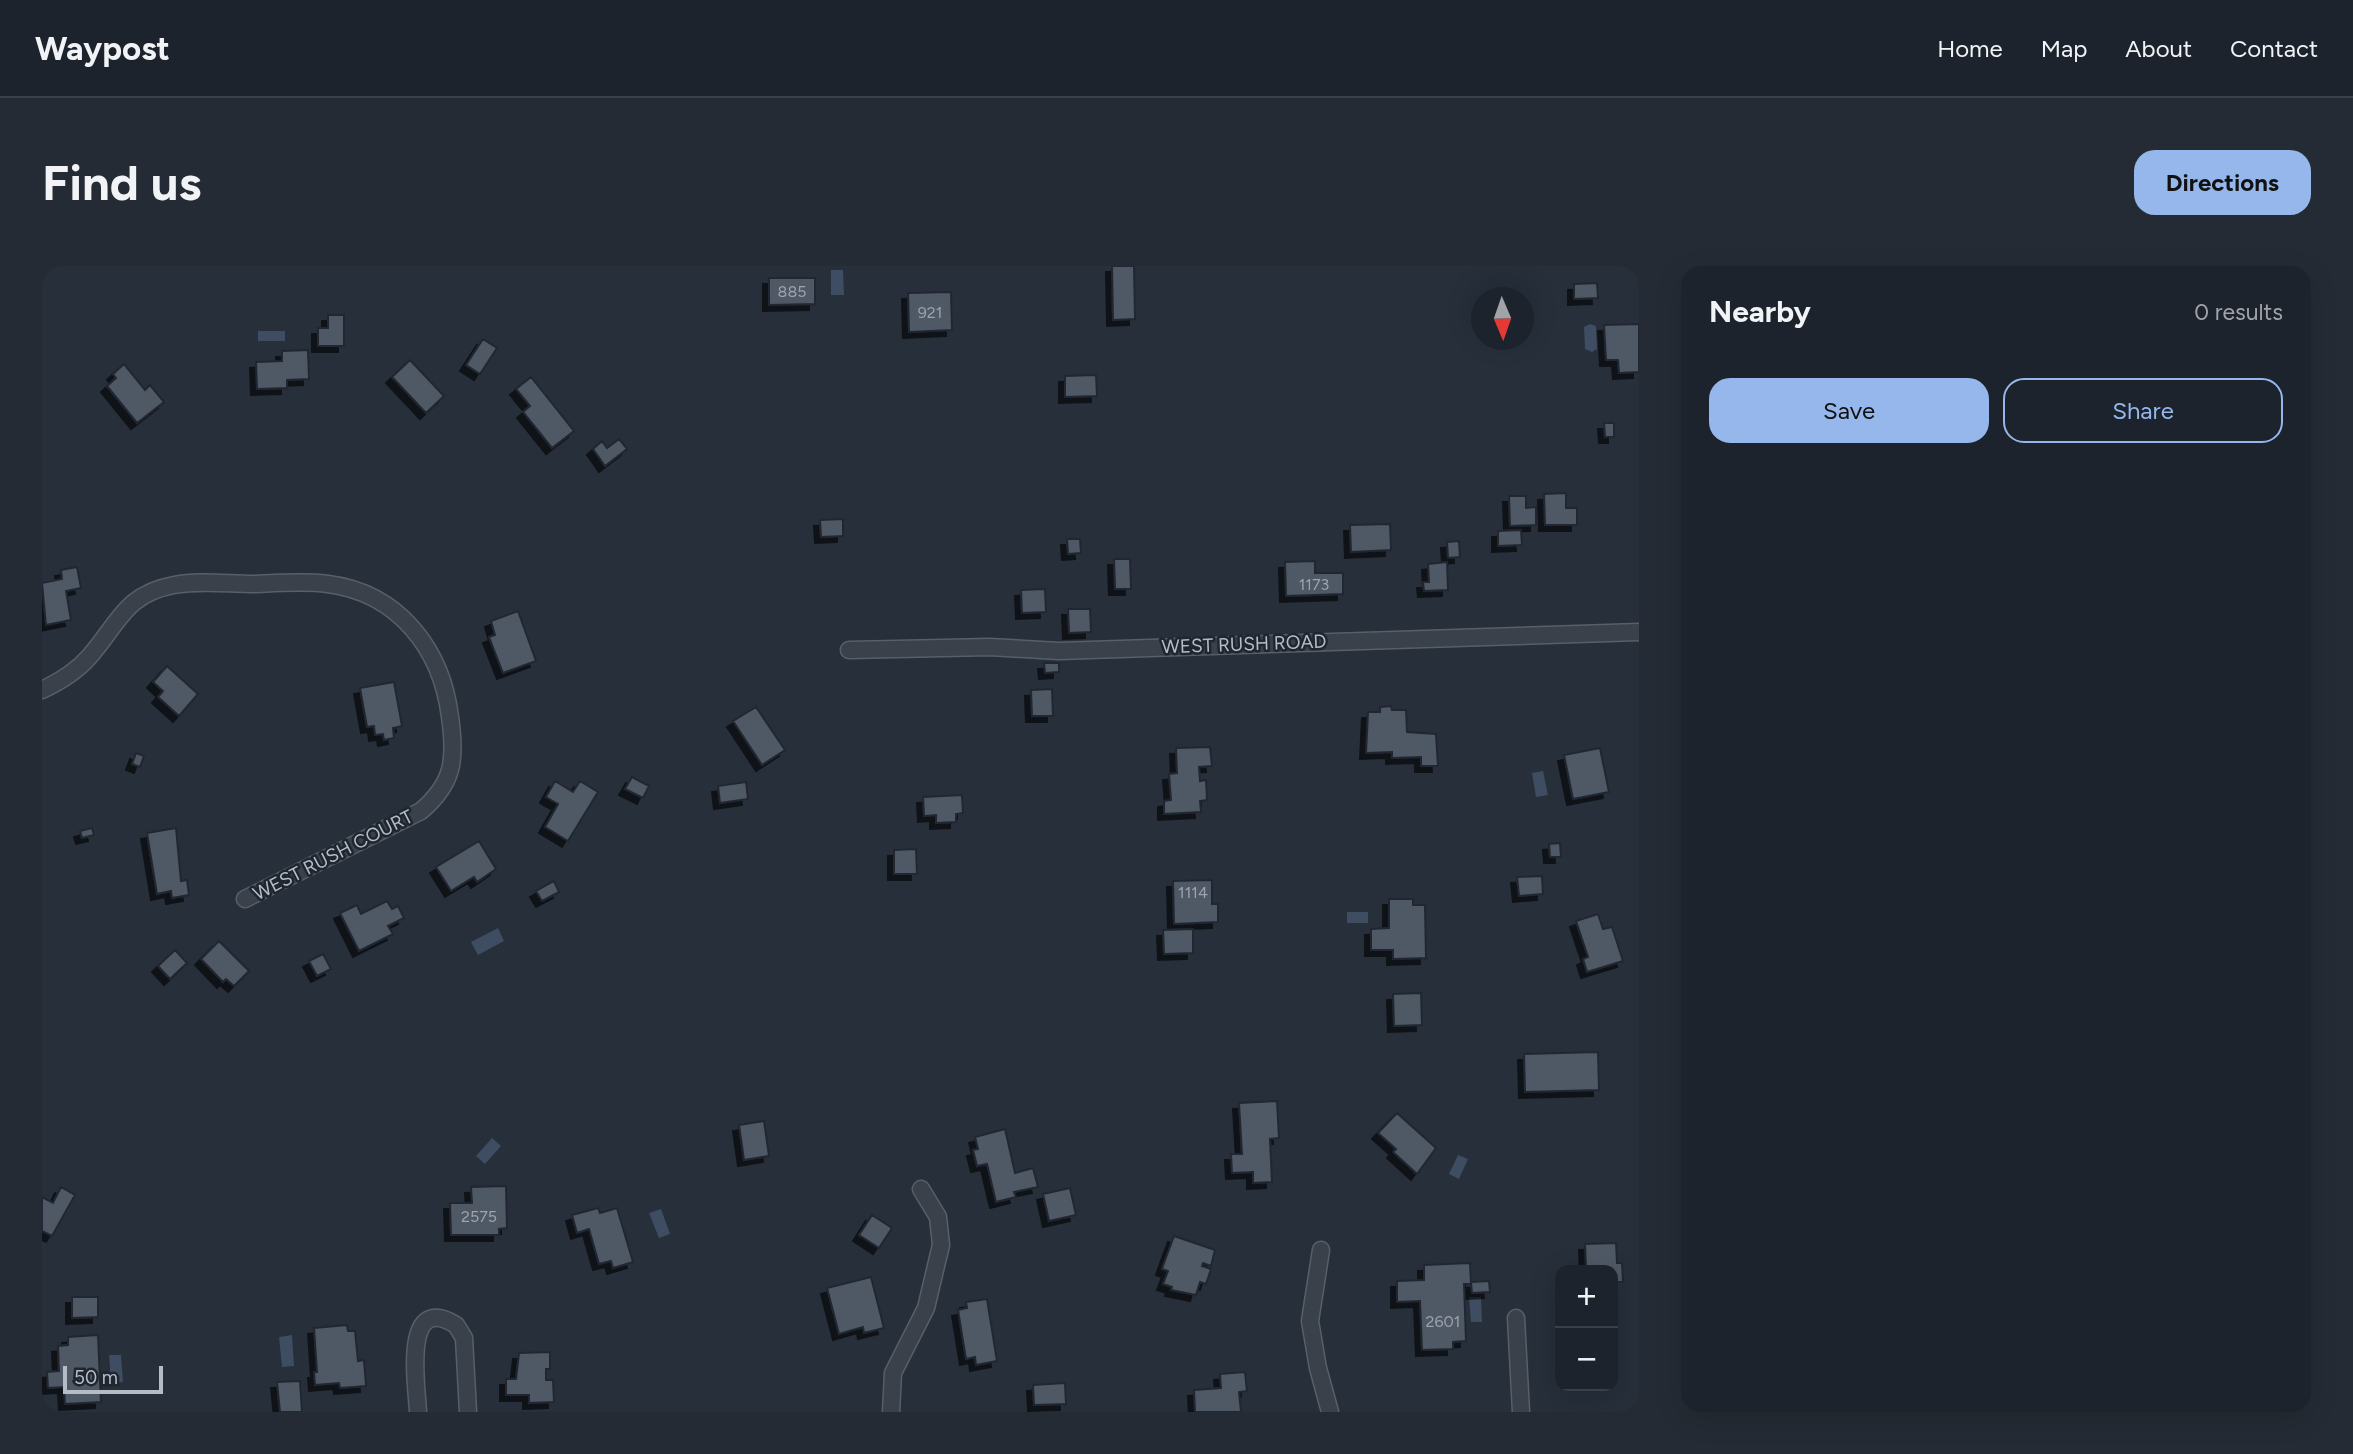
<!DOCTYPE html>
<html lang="en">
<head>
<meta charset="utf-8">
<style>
  body { margin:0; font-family:Figtree,sans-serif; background:#252b34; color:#f1f3f6 }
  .controls { position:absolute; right:21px; bottom:21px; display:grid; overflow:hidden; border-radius:14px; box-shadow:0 7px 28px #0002 }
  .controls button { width:63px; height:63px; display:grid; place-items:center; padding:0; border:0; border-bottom:2px solid #3a4048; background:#1c232c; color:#f1f3f6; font:35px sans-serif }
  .compass { position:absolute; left:1429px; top:21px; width:63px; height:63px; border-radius:50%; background:#1c232c; box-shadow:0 7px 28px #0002; rotate:178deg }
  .scale { position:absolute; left:21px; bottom:18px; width:100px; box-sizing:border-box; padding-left:7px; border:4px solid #b5bcc6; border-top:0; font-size:19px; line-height:24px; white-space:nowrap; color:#b5bcc6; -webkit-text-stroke:5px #1f262f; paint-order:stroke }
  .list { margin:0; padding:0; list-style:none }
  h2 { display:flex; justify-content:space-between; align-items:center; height:91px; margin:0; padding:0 28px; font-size:30px }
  h2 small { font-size:23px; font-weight:400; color:#a0a4a9 }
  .actions { display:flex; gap:14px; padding:21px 28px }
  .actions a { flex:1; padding:16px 0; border:2px solid #95b7eb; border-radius:21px; text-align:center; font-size:24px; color:#95b7eb }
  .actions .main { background:#95b7eb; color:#111 }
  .map { position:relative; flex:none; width:1597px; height:1146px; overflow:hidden; border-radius:21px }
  header { display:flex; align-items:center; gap:42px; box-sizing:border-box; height:98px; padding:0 35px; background:#1c232c; border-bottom:2px solid #3a4048 }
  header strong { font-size:33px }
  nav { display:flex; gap:38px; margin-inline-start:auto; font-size:24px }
  .intro { display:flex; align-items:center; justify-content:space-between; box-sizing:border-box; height:168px; padding:0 42px }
  h1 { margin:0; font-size:49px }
  .button { padding:18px 32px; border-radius:21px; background:#95b7eb; color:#111; font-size:24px; font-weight:700 }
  main { display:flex; gap:42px; padding:0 42px }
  aside { flex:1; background:#1c232c; border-radius:21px; box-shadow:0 7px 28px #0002 }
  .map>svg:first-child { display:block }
  .water { fill:#3e4d61 }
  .building { fill:#4f5965; stroke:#212831; stroke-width:2; filter:url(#shadow) }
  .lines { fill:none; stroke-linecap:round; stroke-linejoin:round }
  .minor-casing { stroke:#585f68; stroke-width:19 }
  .minor { stroke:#3a414b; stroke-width:16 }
  .labels { text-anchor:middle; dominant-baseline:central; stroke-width:5; stroke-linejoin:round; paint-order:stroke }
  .number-label { font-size:16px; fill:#9ca3ae }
  .street-label { font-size:19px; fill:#b5bcc6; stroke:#1f262f }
</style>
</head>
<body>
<header>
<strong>Waypost</strong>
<nav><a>Home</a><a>Map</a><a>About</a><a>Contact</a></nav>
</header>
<div class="intro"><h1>Find us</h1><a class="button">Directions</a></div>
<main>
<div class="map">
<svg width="1597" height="1146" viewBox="0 0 1597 1146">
  <defs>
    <filter id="shadow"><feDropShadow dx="-6" dy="6" stdDeviation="0" flood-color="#0009"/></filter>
  </defs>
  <rect width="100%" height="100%" fill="#262f3a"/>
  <!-- water -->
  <path class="water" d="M789,4H801L802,29H789Z
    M1548,58L1554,60L1555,83L1550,86L1543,83L1542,61Z
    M216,65H243V75H216Z
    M1501,505L1506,529L1494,531L1490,507Z
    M1305,646H1326V657H1305Z
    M456,662L462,675L436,689L429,676Z
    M450,872L459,880L443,898L434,890Z
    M1416,889L1426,893L1417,913L1407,908Z
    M619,943L628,968L617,972L607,947Z
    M1427,1031H1439L1440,1056H1429Z
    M250,1069L252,1100L240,1101L237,1071Z
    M67,1089H79L81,1116L69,1117Z"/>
  <!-- building -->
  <path class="building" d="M1070,0H1092L1093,53L1071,54Z
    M727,12H773V38L727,39Z
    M1555,17L1556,32L1532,33V18Z
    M909,26L910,64L867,66L866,27Z
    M286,49H302V80H276V62H286Z
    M1597,58V106L1577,107L1576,94H1564L1562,59Z
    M441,73L455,82L438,108L424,99Z
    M266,84L267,113L245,114V122L215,123L214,96L240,95V85Z
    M368,94L402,130L384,147L350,111Z
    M82,98L103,124L108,119L122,136L95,157L65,120L74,112L71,108Z
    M1054,109L1055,130L1023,131V110Z
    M489,111L532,165L510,182L481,146L488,140L474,123Z
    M1562,157H1572V171H1563Z
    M577,173L585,183L563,200L551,183L560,175L565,182Z
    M1524,227V242H1535V259H1503L1502,228Z
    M1467,230H1484V242L1494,241V259L1468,260Z
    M801,253V270L779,271L778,254Z
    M1348,258L1349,284L1309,286L1308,259Z
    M1479,264L1480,279L1456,280V265Z
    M1025,273H1038L1039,287L1026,288Z
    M1417,275L1418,291L1406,292L1405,276Z
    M1072,293H1088L1089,323H1073Z
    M1273,295V307H1301V328L1244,330L1243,296Z
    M1405,296L1406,324L1382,325L1381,316H1387L1386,298Z
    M35,301L39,322L24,325L29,354L4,359L0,317L20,313L19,304Z
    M1003,323L1004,346L980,347L979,324Z
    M1026,343H1048L1049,366L1027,367Z
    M476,345L494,395L461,407L447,371L453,369L449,355Z
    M1002,397H1017V406L1003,407Z
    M125,400L156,428L137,450L116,431L121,425L111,416Z
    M352,416L360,460L351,462L352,472L342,474L341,468L333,469L332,460L325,461L318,422Z
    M1010,423L1011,450H990L989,424Z
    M1349,440L1350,444H1364L1365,466L1394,468L1396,500H1379V491L1350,492V486L1324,487L1326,446H1338V441Z
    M714,441L743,484L720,499L691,455Z
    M1168,481L1170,500L1157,501L1158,515L1164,514L1165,534L1158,535L1159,546L1122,548V535L1129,534L1127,508L1135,507L1134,482Z
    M1558,482L1567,526L1531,533L1522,489Z
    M94,487L102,490L98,501L90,498Z
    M590,511L607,520L601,532L583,523Z
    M513,515L531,526L538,515L556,526L526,575L503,561L516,538L504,531Z
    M704,516L706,533L678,537L676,520Z
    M920,529L921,547L914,548V556L894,557V549L882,550L881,531Z
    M50,562L52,569L40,572L38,565Z
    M134,562L139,615L145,614L147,629L130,632L129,625L115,628L105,567Z
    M437,575L454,603L435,616L432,611L409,625L394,601Z
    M1518,577L1519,591H1508L1507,578Z
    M874,583L875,608H852V584Z
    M1500,610L1501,628L1477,630L1475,611Z
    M1170,614V638H1176V656L1132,658L1131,615Z
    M512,615L517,626L500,635L494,625Z
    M1347,633H1371V639H1383L1384,692L1351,693V684H1329V663L1347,662Z
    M345,635L350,643L356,640L362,652L346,660L351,668L317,685L298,647L315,639L319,648Z
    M1556,648L1561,663L1570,661L1581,695L1545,706L1541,693L1546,691L1534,655Z
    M1151,663V687L1122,688L1121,664Z
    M177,675L207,705L192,720L184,713L181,716L159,693Z
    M133,684L145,697L128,713L116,700Z
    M281,688L289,703L275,710L267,695Z
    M1379,727L1380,759L1352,760L1351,728Z
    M1556,786L1557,824L1483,826L1482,788Z
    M1235,835L1237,872L1228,873L1230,916L1211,917V906L1190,907L1189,888H1200L1197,837Z
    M1355,847L1394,882L1375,908L1351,886L1354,883L1336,867Z
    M722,855L727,890L702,894L697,859Z
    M963,863L973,907L991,902L996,921L972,926L974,931L954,936L945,898L935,900L931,884L936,883L933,871Z
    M464,920L465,962L457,963V969H409L408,937H430L429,921Z
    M19,921L33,929L10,970L0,965V931L11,937Z
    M1028,922L1034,949L1007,955L1001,928Z
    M556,942L558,947L575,942L591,996L571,1002L569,995L557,998L547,963L535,967L530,949Z
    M830,949L850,962L837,982L817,969Z
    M1132,970L1173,984L1169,1000L1161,997L1160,1000L1169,1003L1164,1018L1158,1016L1154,1029L1129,1024L1130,1021L1121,1018L1126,1005L1120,1003L1122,997Z
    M1574,977L1575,997H1580L1581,1016H1574V1029H1571V1004L1544,1001L1543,978Z
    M1428,997L1429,1018H1422L1424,1075L1411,1076V1083L1380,1084L1378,1035L1355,1036V1015L1382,1014V999Z
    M829,1011L842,1062L822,1067L821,1061L797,1068L785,1022Z
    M1447,1015L1448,1026L1430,1027L1429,1016Z
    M30,1031H56V1051L30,1052Z
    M945,1033L955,1095L934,1099L933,1091L924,1093L916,1044L925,1042L924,1036Z
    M305,1059L306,1065H313L316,1095L322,1094L324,1120L298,1122L297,1117L273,1119L272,1106H275L272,1062Z
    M56,1069L59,1136L23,1138L22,1121L6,1122L5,1106L17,1105L16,1080L26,1079V1071Z
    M508,1086V1103H504V1114H511L512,1136L487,1137V1129H464V1113H474L477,1087Z
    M1203,1106L1205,1125L1197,1126L1199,1146H1153L1152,1124L1179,1122L1178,1108Z
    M258,1115L260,1146H238L235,1116Z
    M1023,1117L1024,1138L992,1139L991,1119Z"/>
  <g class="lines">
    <defs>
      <path id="minor" d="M807,384L948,381L1017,385L1597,366
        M0,424C17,416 34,406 47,391C77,357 83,328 132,319C157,314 186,318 212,318C236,317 262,315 286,318C357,327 400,384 408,451C414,493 412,517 379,545L203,633
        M1279,984L1268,1055L1276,1102L1288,1146
        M1474,1052L1479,1146
        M376,1146C375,1121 359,1025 414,1059L422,1072L426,1146
        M849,1146L851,1107L884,1042L899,979L896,951L879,923"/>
    </defs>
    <!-- minor casing -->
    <use href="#minor" class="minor-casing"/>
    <!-- minor -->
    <use href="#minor" class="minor"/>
  </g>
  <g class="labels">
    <!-- number labels -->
    <g class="number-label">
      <text x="750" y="25">885</text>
      <text x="888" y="46">921</text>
      <text x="1272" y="318">1173</text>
      <text x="1151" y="626">1114</text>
      <text x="437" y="950">2575</text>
      <text x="1401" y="1055">2601</text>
    </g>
    <!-- street labels -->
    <g class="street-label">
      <text transform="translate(1202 378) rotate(-2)">WEST RUSH ROAD</text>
      <text transform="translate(291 589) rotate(-27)">WEST RUSH COURT</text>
    </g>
  </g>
</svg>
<div class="controls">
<button>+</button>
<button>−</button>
</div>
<svg class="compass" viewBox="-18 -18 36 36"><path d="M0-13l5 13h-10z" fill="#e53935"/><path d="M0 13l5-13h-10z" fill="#a0a4a9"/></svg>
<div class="scale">50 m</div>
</div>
<aside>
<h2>Nearby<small>0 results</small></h2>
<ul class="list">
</ul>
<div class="actions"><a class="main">Save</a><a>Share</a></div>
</aside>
</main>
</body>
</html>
